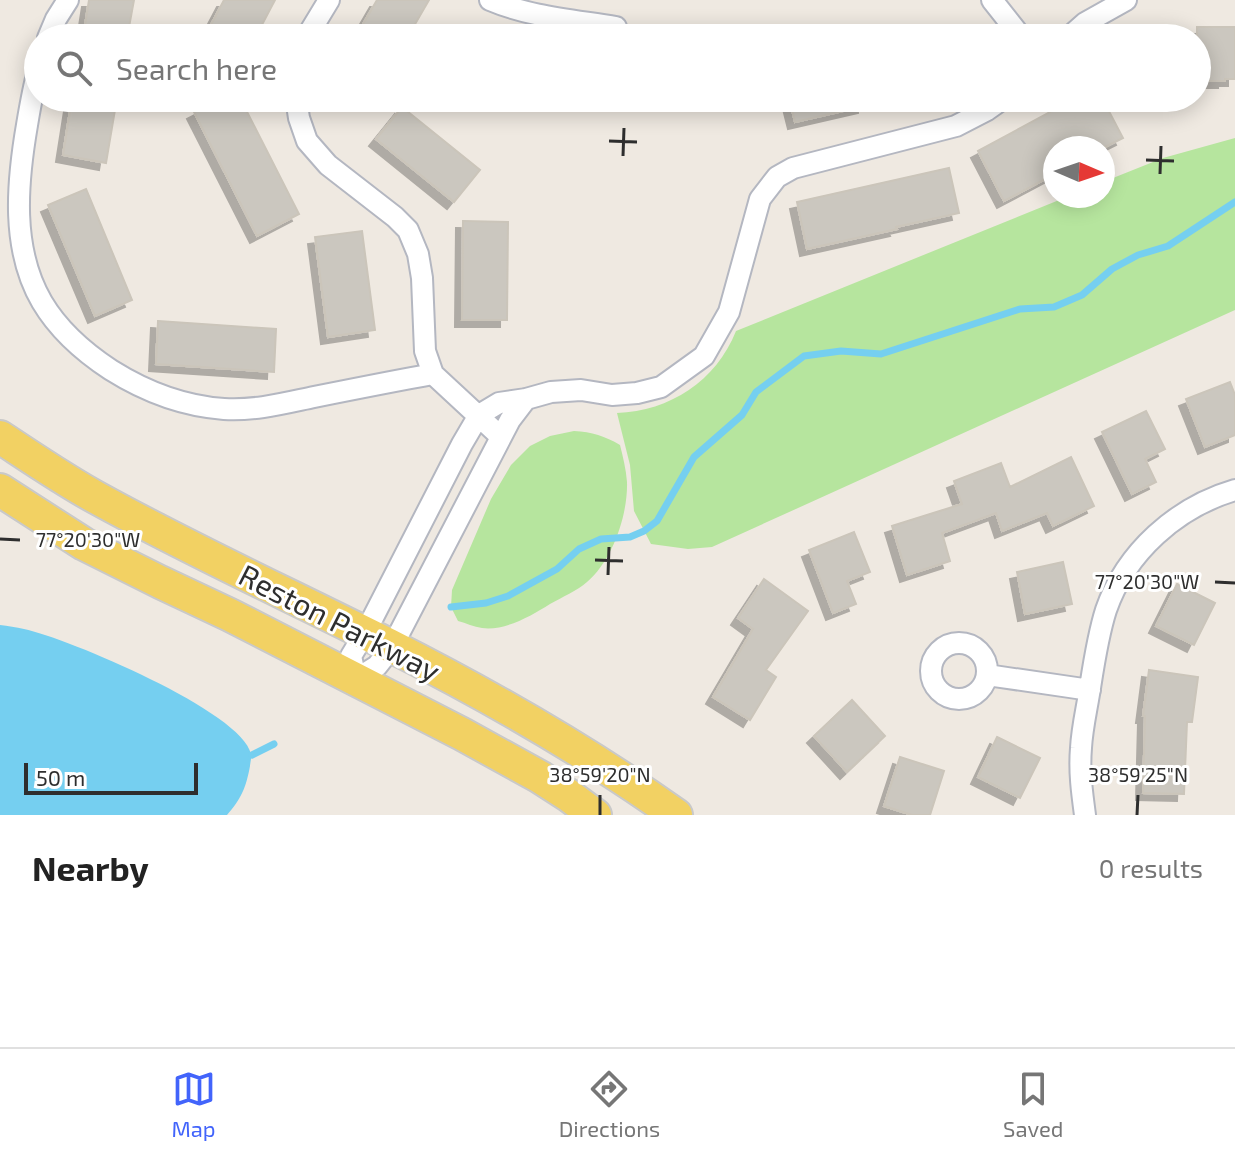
<!DOCTYPE html>
<html lang="en">
<head>
<meta charset="utf-8">
<style>
  body { margin:0; font-family:"Exo 2",sans-serif; background:#f6f6f6; color:#222 }
  .compass { position:absolute; left:1043px; top:136px; width:72px; height:72px; border-radius:50%; background:#fff; box-shadow:0 4px 20px #0003; rotate:92deg }
  .scale { position:absolute; left:24px; bottom:20px; width:174px; box-sizing:border-box; padding-left:8px; border:4px solid #2e2e2e; border-top:0; font-size:22px; line-height:28px; white-space:nowrap; color:#2e2e2e; -webkit-text-stroke:6px #fff; paint-order:stroke }
  .list { margin:0; padding:0; list-style:none }
  h2 { display:flex; justify-content:space-between; align-items:center; height:104px; margin:0; padding:0 32px; font-size:34px }
  h2 small { font-size:26px; font-weight:400; color:#767676 }
  .icon { flex:none; width:44px; height:44px; fill:none; stroke:currentColor; stroke-width:2; stroke-linecap:round; stroke-linejoin:round }
  .map { position:relative; flex:none; width:1235px; height:815px; overflow:hidden }
  .search { position:absolute; background:#fff; box-shadow:0 4px 20px #0003; left:24px; right:24px; top:24px; height:88px; display:flex; align-items:center; gap:20px; box-sizing:border-box; padding:0 28px; border-radius:44px; color:#767676; font-size:30px }
  .sheet { height:232px; background:#fff }
  nav { display:flex; justify-content:space-around; align-items:center; box-sizing:border-box; height:112px; border-top:2px solid #e0e0e0; background:#fff; font-size:22px; color:#767676 }
  nav a { display:grid; justify-items:center; gap:4px }
  nav .on { color:#4264fb }
  .map>svg:first-child { display:block }
  .green { fill:#b6e59e }
  .water { fill:#75cff0 }
  .lines { fill:none; stroke-linecap:round; stroke-linejoin:round }
  .stream { stroke:#75cff0; stroke-width:7 }
  .building { fill:#cbc7bf; stroke:#cbc5ba; stroke-width:2; filter:url(#shadow) }
  .minor-casing { stroke:#b4b7c1; stroke-width:24 }
  .primary-casing { stroke:#c9c9c9; stroke-width:36 }
  .minor { stroke:#fff; stroke-width:20 }
  .primary { stroke:#f2d163; stroke-width:32 }
  .ticks { fill:none; stroke:#2e2e2e; stroke-width:3 }
  .labels { text-anchor:middle; dominant-baseline:central; stroke-width:6; stroke-linejoin:round; paint-order:stroke }
  .street-label { font-size:30px; fill:#2e2e2e; stroke:#fff }
  .ticks-label { font-size:20px; text-anchor:middle; fill:#2e2e2e; stroke:#fff; stroke-width:6; stroke-linejoin:round; paint-order:stroke }
</style>
</head>
<body>
<div class="map">
<svg width="1235" height="815" viewBox="0 0 1235 815">
  <defs>
    <filter id="shadow"><feDropShadow dx="-7" dy="7" stdDeviation="0" flood-color="#0004"/></filter>
  </defs>
  <rect width="100%" height="100%" fill="#efe9e1"/>
  <!-- green -->
  <path class="green" d="M1235,138V310L712,547L688,549L651,544L634,511L630,465L617,413C670,411 716,381 736,331L1069,196H1103V182L1163,158Z
    M574,431C592,432 605,436 620,445C623,457 626,469 627,482C628,514 613,560 587,582C577,591 562,597 550,604C531,616 505,631 482,628C474,627 466,623 458,621L451,607L452,590L491,499L511,465L530,446L550,436Z"/>
  <!-- water -->
  <path class="water" d="M0,625C8,626 16,627 24,629C67,638 243,712 251,754C252,756 250,764 250,766C246,788 241,799 227,815H0Z"/>
  <g class="lines">
    <!-- stream -->
    <path class="stream" d="M451,607L486,603L508,596L557,569L579,549L601,539L630,537L644,531L657,521L694,457L742,415L756,392L804,356L841,351L881,354L1020,309L1054,307L1082,295L1112,269L1138,255L1168,246L1235,202
      M252,755L274,744"/>
  </g>
  <!-- building -->
  <path class="building" d="M89,0H134L127,38H83Z
    M224,0H275L255,38H204Z
    M377,0H429L407,38H355Z
    M1197,27H1235V79H1225V81H1197Z
    M72,98H117L106,163L63,155Z
    M221,98H240L299,214L257,236L194,112Z
    M789,98H864L865,106L795,122Z
    M1076,98H1102L1123,138L1103,148H1055V174L1004,201L978,151Z
    M402,107L480,170L454,202L376,139Z
    M949,168L959,213L896,227L897,229L807,249L797,202Z
    M86,189L132,300L95,316L48,205Z
    M463,221L508,222L507,320H462Z
    M362,231L375,330L328,337L315,237Z
    M158,321L276,329L274,372L156,364Z
    M1230,382L1235,395V435L1205,447L1186,399Z
    M1146,411L1165,449L1145,459L1156,482L1132,494L1102,432Z
    M1071,457L1094,506L1053,526L1047,513L1002,531L996,513L942,533L950,561L907,575L892,526L962,504L954,481L1001,463L1010,487Z
    M854,532L870,572L847,581L856,604L833,613L809,550Z
    M1063,562L1072,604L1025,614L1017,572Z
    M764,579L808,611L766,670L776,677L750,720L713,697L753,629L738,618Z
    M1177,584L1215,603L1194,645L1156,626Z
    M1149,670L1198,677L1192,722H1187L1184,794L1143,793L1145,716H1143Z
    M852,700L885,736L847,772L814,736Z
    M997,737L1040,758L1020,798L978,777Z
    M900,757L944,771L930,815H912L884,806Z"/>
  <g class="lines">
    <defs>
      <path id="minor" d="M490,0C530,17 574,20 616,27
        M992,0L1022,38
        M48,38L56,19L68,0
        M306,38L329,0
        M1068,38L1085,23L1126,0
        M38,71C33,89 30,107 27,125C17,183 11,249 42,302C58,329 85,353 111,370C146,392 182,406 224,409C255,411 285,403 314,397C354,389 394,381 433,374
        M296,98L299,118L307,141L328,165L395,217L408,230L418,254L422,278L425,351L433,374L501,437
        M526,399L510,420L392,647L377,666L356,679L351,656L365,633L462,444L479,415L499,403L526,399L551,392L581,390L612,395L637,393L661,387L704,356L729,312L760,199L777,177L793,168L956,126L987,110L1004,98
        M931 671a28 28 0 1 1 56 0a28 28 0 1 1-56 0Z
        M987,675L1090,690
        M1085,815C1082,793 1079,771 1081,748C1082,728 1087,708 1090,688C1094,662 1098,635 1106,610C1126,552 1177,507 1235,490"/>
      <path id="primary" d="M0,437C32,458 64,480 97,498C193,551 292,596 389,645C488,695 586,751 676,815
        M0,490L84,544L160,582L230,615L462,734L540,777L568,795L595,815"/>
    </defs>
    <!-- minor casing -->
    <use href="#minor" class="minor-casing"/>
    <!-- primary casing -->
    <use href="#primary" class="primary-casing"/>
    <!-- minor -->
    <use href="#minor" class="minor"/>
    <!-- primary -->
    <use href="#primary" class="primary"/>
  </g>
  <!-- ticks -->
  <path class="ticks" d="M609,141L637,142M623,156L624,128M1146,160L1174,161M1160,174L1161,146M0,539L20,540M595,560L623,561M608,575L609,547M1215,582L1235,583M600,815V795M1137,815L1138,795"/>
  <g class="labels">
    <!-- street labels -->
    <g class="street-label">
      <text transform="translate(340 622) rotate(27)">Reston Parkway</text>
    </g>
  </g>
  <g class="ticks-label">
    <text x="88" y="547">77°20'30"W</text>
    <text x="1147" y="589">77°20'30"W</text>
    <text x="600" y="782">38°59'20"N</text>
    <text x="1138" y="782">38°59'25"N</text>
  </g>
</svg>
<svg class="compass" viewBox="-18 -18 36 36"><path d="M0-13l5 13h-10z" fill="#e53935"/><path d="M0 13l5-13h-10z" fill="#767676"/></svg>
<div class="scale">50 m</div>
<div class="search"><svg class="icon" aria-label="search" viewBox="0 0 24 24"><circle cx="10" cy="10" r="6"/><path d="M15 15l6 6"/></svg>Search here</div>
</div>
<section class="sheet">
<h2>Nearby<small>0 results</small></h2>
<ul class="list">
</ul>
</section>
<nav>
<a class="on"><svg class="icon" aria-label="map" viewBox="0 0 24 24"><path d="M3 6l6-2 6 2 6-2v14l-6 2-6-2-6 2zM9 4v14M15 6v14"/></svg>Map</a>
<a><svg class="icon" aria-label="directions" viewBox="0 0 24 24"><path d="M12 3l9 9-9 9-9-9zM9 14v-3h6M13 9l2 2-2 2"/></svg>Directions</a>
<a><svg class="icon" aria-label="saved" viewBox="0 0 24 24"><path d="M7 4h10v16l-5-4-5 4z"/></svg>Saved</a>
</nav>
</body>
</html>
